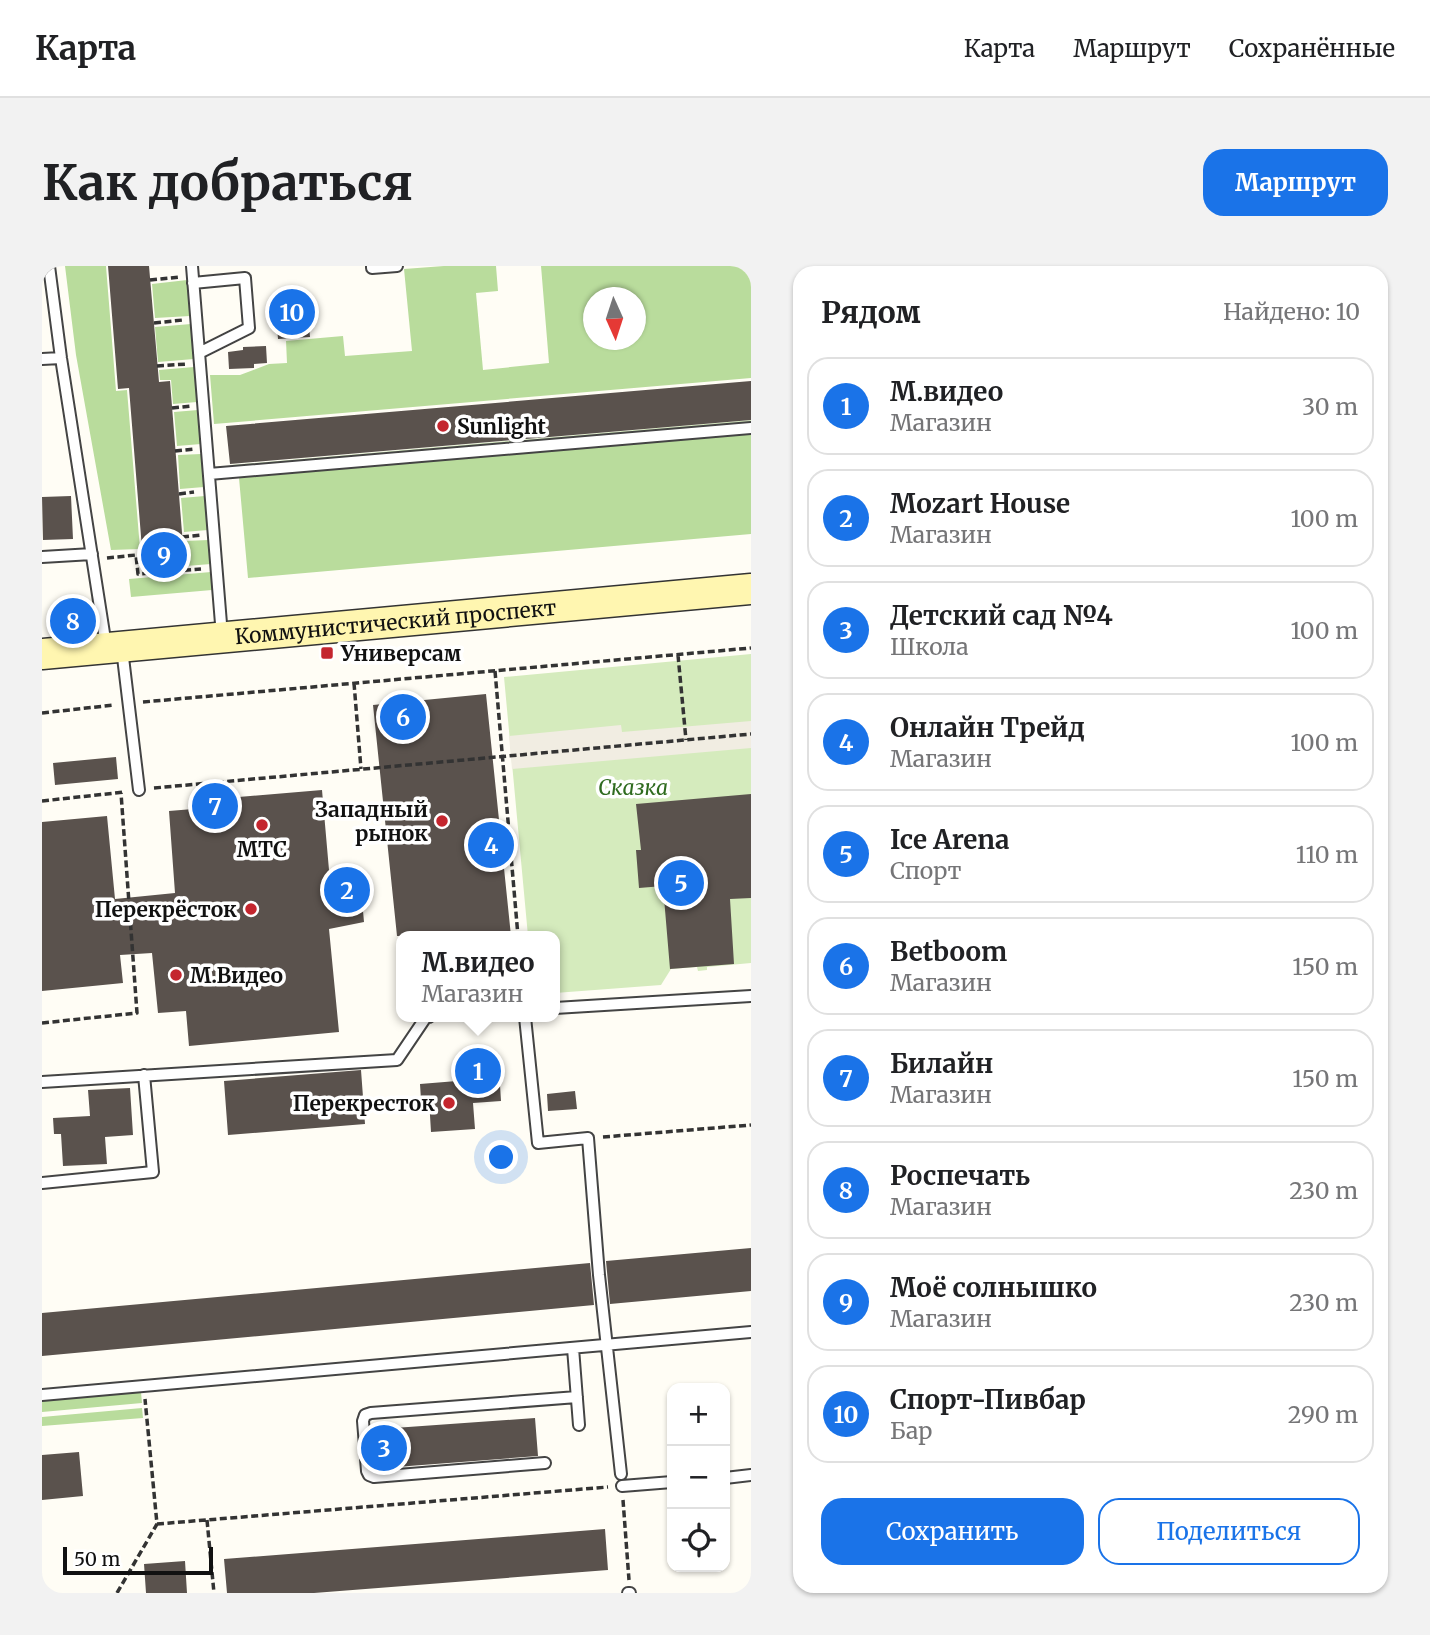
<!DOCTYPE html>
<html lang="ru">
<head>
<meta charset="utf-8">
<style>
  body { margin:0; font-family:Merriweather,serif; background:#f2f2f2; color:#202124 }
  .controls { position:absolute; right:21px; bottom:21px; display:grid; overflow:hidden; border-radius:14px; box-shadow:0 2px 5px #0004 }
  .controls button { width:63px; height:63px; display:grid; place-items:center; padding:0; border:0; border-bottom:2px solid #e0e0e0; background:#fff; color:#202124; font:35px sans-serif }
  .compass { position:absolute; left:541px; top:21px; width:63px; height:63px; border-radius:50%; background:#fff; box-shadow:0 2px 5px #0004; rotate:177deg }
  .scale { position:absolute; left:21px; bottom:18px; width:150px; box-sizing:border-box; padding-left:7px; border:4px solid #111; border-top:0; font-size:19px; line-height:24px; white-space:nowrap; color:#111; -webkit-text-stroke:5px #fff; paint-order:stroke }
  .you { position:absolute; left:460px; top:892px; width:24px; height:24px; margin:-18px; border:5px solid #fff; border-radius:50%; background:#1a73e8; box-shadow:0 0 0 10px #1a73e833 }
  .badge { display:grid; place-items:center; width:46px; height:46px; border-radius:50%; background:#1a73e8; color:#fff; font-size:23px; font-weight:700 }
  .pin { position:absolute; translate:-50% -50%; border:4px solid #fff; box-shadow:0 2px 7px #0006 }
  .popup { position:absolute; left:354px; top:665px; width:164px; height:91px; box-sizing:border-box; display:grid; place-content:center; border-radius:14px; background:#fff; filter:drop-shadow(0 2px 5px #0005); font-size:23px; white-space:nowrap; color:#757577 }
  .popup b { font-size:26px; color:#202124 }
  .popup::after { content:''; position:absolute; left:50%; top:100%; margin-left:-14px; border:14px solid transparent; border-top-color:#fff }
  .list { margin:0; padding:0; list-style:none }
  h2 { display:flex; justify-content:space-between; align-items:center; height:91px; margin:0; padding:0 28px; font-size:30px }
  h2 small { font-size:23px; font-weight:400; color:#757577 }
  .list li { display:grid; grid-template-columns:46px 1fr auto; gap:21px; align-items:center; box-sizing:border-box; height:98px; margin:0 14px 14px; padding:0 14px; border:2px solid #e0e0e0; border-radius:21px }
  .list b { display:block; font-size:26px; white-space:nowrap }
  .list p { margin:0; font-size:23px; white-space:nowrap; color:#757577 }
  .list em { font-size:23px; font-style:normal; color:#757577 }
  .actions { display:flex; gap:14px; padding:21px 28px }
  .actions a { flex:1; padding:16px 0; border:2px solid #1a73e8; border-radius:21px; text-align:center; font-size:24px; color:#1a73e8 }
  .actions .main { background:#1a73e8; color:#fff }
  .icon { flex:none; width:38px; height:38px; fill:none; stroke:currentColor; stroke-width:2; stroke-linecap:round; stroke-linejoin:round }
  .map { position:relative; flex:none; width:709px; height:1327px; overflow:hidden; border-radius:21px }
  header { display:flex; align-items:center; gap:42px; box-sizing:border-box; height:98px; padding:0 35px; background:#fff; border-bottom:2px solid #e0e0e0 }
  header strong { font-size:33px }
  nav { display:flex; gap:38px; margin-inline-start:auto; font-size:24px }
  .intro { display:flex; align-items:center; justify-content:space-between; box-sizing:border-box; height:168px; padding:0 42px }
  h1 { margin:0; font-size:49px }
  .button { padding:18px 32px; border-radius:21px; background:#1a73e8; color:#fff; font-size:24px; font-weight:700 }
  main { display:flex; gap:42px; padding:0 42px }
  aside { flex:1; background:#fff; border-radius:21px; box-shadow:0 2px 5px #0004 }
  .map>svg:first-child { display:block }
  .green { fill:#d5ebbd }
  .forest { fill:#b9dc9c; fill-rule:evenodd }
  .plaza { fill:#f1ede2 }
  .building { fill:#5a524d }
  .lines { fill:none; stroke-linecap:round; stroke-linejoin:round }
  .lane-casing { stroke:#444; stroke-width:14 }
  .secondary-casing { stroke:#333; stroke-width:33 }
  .path { stroke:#333; stroke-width:3.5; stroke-dasharray:7 3.5; stroke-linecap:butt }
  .lane { stroke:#fff; stroke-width:10 }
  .secondary { stroke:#fff6b0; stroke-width:30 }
  .poi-dot { fill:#c4262e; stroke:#fff; stroke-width:2.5 }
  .labels { text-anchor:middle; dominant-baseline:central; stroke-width:7; stroke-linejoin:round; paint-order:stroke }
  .poi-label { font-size:21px; font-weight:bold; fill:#111; stroke:#fff; text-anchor:start }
  .street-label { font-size:21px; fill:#111; stroke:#fff }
  .park-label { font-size:21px; font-style:italic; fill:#2f6b1f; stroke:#fff }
</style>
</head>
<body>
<header>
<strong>Карта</strong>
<nav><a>Карта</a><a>Маршрут</a><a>Сохранённые</a></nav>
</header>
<div class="intro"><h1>Как добраться</h1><a class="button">Маршрут</a></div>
<main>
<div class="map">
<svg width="709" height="1327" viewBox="0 0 709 1327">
  <rect width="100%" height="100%" fill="#fffdf5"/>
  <!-- green -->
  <path class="green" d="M709,154V160L188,204V199Z
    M709,388V697L665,701V704L656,705L655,701L629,703L619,719L513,727V670H486L462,411Z"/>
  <!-- forest -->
  <path class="forest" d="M23,0H64L74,125L85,124L98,283L69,284L34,89Z
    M402,0H454L456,25L434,27L441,104L507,97L499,0H709V112L172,158L168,109H198L227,98L245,97L244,75L301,70L303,90L370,85L362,3ZM552,32H594V74H552Z
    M145,14L148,50L113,52L110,18Z
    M149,58L152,93L116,96L113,61Z
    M152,101L155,136L131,138L129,114H118L117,104Z
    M156,144L159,178L135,180L132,146Z
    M709,167V268L206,312L197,212Z
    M159,188L162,221L138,223L136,189Z
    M163,230L166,264L142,266L139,232Z
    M167,274L169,298L144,300L142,275Z
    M169,306L170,324L89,331L87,313Z
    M99,1126L100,1137L0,1146V1134Z
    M100,1142L101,1152L0,1160V1151Z"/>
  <!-- plaza -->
  <path class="plaza" d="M709,455V482L470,503L467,470L579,459L580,466Z"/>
  <!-- building -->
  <path class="building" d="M66,0H107L117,116L128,115L142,292L101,295L87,122L76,123Z
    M265,35L268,71L236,73L233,38Z
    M224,80L225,97L212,98V102L187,103L186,86L201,84V81Z
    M709,115V154L188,198L184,160Z
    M29,230L31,273L1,274L0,231Z
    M444,428L469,670H355L331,439Z
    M74,491L76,513L13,519L11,497Z
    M280,524L287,604L317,601L322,656L287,663L297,766L147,780L144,745L116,747L110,687L78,689L81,717L0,725V556L65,550L73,633L133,627L127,545L163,542L162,534Z
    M709,528V632L688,633L692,698L628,703L621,620L597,622L594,584H599L594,538Z
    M456,787L459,835L431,837L433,863L389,866L387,833L379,834L378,818L415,815L414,790Z
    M319,804L323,858L186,869L182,815Z
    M88,822L91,869L63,871L65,898L21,900L19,868H12L11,852L48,850L46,824Z
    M533,825L535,843L506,845L505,828Z
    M709,982V1025L568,1038L564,995Z
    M548,997L552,1039L0,1090V1047Z
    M493,1152L496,1190L341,1202L338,1163Z
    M37,1186L41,1230L0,1234V1189Z
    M563,1263L566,1304L272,1327H185L182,1293Z
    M143,1295L145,1327H104L102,1298Z"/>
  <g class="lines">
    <defs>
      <path id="lane" d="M7,0L19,92L64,380
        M150,0L180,370
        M330,0V2L355,0
        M151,17L203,12L207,62L157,87
        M0,93L19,92
        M167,208L709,162
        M0,291L50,288
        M80,383L97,524
        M513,742L709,730
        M483,751L496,877L546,872L557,1009L579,1208
        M0,816L355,794L384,751H387
        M0,917L111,906L102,809
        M531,1082L537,1159
        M0,1129L709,1066
        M503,1197L332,1211L327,1209L325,1205L321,1155L323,1149L329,1147L535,1131
        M683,1212L709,1209
        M580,1220L630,1216
        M586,1327H588"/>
      <g id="secondary">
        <path id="s1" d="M0,388L709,323"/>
      </g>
    </defs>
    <!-- lane casing -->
    <use href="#lane" class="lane-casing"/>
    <!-- secondary casing -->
    <use href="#secondary" class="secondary-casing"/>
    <!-- path -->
    <path class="path" d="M108,14L138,11
      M112,57L141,54
      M115,100L145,98
      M130,142L149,140
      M133,185L152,183
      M137,228L152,226
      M140,271L159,269
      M65,292L94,289L96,308L159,303
      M636,389L644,474
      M453,405L476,670
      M312,417L319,503
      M101,436L709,382
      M0,447L72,439
      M112,522L709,468
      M0,535L83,526
      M0,757L95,747L79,527
      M561,871L709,859
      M581,1234L587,1314
      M165,1254L172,1327
      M115,1258L566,1221
      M75,1327L115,1258L103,1133"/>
    <!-- lane -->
    <use href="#lane" class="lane"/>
    <!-- secondary -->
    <use href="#secondary" class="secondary"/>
  </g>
  <!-- markers -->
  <g class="poi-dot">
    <circle cx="401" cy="160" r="7"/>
    <rect x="278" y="380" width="14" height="14" rx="3.5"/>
    <circle cx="400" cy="555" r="7"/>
    <circle cx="220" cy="559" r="7"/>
    <circle cx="209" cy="643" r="7"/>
    <circle cx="134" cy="709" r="7"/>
    <circle cx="407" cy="837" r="7"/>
  </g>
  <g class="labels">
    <!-- poi labels -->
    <g class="poi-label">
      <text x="415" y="160">Sunlight</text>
      <text x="299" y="387">Универсам</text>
      <text x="386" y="543" text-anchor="end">Западный<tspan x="386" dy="24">рынок</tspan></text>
      <text x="220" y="583" text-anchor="middle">МТС</text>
      <text x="195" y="643" text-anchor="end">Перекрёсток</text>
      <text x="148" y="709">М.Видео</text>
      <text x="393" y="837" text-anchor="end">Перекресток</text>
    </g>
    <!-- street labels -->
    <g class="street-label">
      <text stroke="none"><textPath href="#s1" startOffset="355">Коммунистический проспект</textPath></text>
    </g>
    <!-- park labels -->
    <g class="park-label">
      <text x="591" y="521">Сказка</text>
    </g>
  </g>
</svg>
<div class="controls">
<button>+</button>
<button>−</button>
<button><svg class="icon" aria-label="locate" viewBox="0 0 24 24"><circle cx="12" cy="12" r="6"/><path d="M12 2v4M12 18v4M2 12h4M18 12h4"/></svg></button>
</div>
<svg class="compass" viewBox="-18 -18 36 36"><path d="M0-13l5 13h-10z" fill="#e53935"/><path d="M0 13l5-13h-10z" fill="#757577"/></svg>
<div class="scale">50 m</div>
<div class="you"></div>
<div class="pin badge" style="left:436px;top:805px">1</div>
<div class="popup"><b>М.видео</b>Магазин</div>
<div class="pin badge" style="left:305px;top:624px">2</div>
<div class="pin badge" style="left:342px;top:1182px">3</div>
<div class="pin badge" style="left:449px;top:579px">4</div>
<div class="pin badge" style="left:639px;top:617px">5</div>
<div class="pin badge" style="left:361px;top:451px">6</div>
<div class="pin badge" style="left:173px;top:540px">7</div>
<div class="pin badge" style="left:31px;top:355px">8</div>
<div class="pin badge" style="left:122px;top:289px">9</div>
<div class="pin badge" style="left:250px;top:46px">10</div>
</div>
<aside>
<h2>Рядом<small>Найдено: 10</small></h2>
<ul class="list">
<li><span class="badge">1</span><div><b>М.видео</b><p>Магазин</p></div><em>30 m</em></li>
<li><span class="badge">2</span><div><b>Mozart House</b><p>Магазин</p></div><em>100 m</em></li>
<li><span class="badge">3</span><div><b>Детский сад №4</b><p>Школа</p></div><em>100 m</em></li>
<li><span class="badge">4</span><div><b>Онлайн Трейд</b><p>Магазин</p></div><em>100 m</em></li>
<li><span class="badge">5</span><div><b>Ice Arena</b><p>Спорт</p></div><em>110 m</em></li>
<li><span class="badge">6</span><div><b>Betboom</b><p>Магазин</p></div><em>150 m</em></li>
<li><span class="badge">7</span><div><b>Билайн</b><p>Магазин</p></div><em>150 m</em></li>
<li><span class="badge">8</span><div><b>Роспечать</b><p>Магазин</p></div><em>230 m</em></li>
<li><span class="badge">9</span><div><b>Моё солнышко</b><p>Магазин</p></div><em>230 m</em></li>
<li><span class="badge">10</span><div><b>Спорт-Пивбар</b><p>Бар</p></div><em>290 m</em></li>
</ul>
<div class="actions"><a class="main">Сохранить</a><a>Поделиться</a></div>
</aside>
</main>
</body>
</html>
